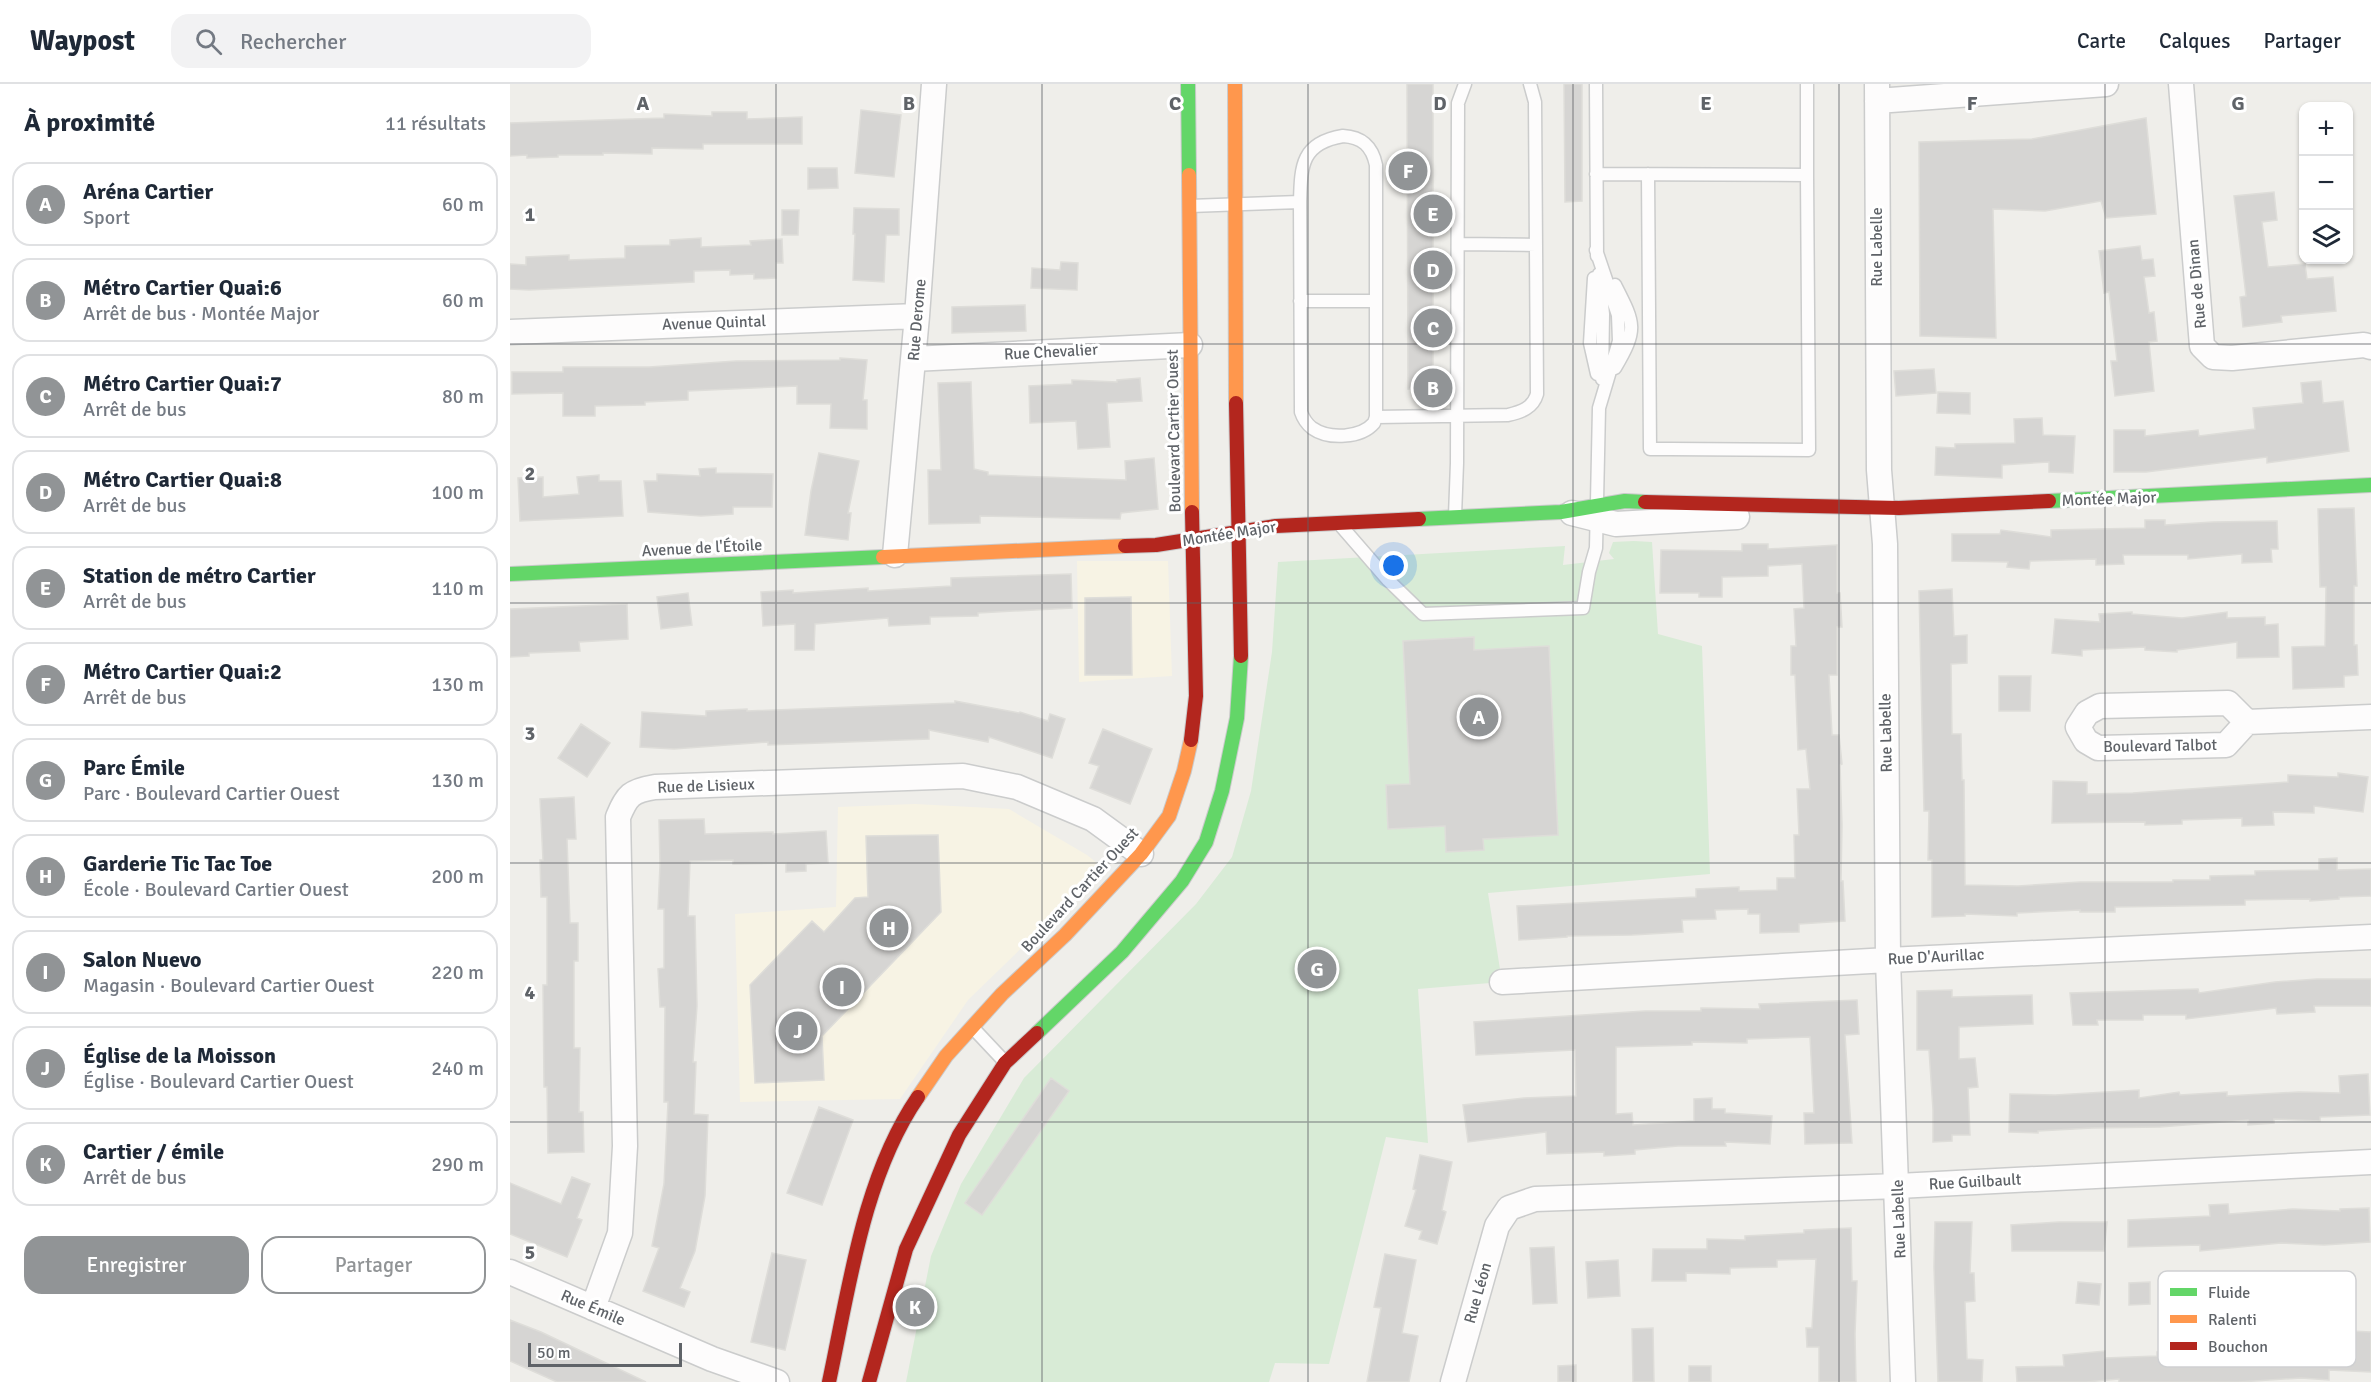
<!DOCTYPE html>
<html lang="fr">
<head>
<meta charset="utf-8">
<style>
  body { margin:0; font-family:Signika,sans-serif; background:#f2f2f3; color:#1f2937 }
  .controls { position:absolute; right:18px; top:18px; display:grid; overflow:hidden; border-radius:12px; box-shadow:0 2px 4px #0004 }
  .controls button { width:54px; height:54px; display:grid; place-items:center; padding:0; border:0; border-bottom:2px solid #e0e1e3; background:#fff; color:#1f2937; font:30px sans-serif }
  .scale { position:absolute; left:18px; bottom:15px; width:154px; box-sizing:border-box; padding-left:6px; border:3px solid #5f6368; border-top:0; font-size:16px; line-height:21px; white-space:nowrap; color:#5f6368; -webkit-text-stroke:4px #fff; paint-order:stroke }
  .you { position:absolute; left:884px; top:482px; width:21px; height:21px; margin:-15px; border:4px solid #fff; border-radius:50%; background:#1a73e8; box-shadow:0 0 0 9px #1a73e833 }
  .badge { display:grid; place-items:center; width:39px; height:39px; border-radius:50%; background:#919496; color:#fff; font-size:20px; font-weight:700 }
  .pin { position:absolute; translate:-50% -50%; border:3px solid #fff; box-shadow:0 2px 6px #0006 }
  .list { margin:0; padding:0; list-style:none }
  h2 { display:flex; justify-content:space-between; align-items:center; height:78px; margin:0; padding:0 24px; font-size:26px }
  h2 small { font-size:20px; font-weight:400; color:#747a83 }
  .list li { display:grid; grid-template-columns:39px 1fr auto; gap:18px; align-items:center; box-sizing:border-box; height:84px; margin:0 12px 12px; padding:0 12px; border:2px solid #e0e1e3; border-radius:18px }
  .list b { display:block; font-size:22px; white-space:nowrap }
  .list p { margin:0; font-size:20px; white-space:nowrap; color:#747a83 }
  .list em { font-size:20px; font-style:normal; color:#747a83 }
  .actions { display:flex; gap:12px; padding:18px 24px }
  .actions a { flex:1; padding:14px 0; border:2px solid #919496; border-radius:18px; text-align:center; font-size:21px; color:#919496 }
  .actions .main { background:#919496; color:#fff }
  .icon { flex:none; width:33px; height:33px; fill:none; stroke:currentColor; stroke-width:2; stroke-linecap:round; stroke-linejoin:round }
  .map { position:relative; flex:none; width:1861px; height:1298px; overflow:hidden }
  header { display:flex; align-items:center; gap:36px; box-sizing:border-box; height:84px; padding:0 30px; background:#fff; border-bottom:2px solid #e0e1e3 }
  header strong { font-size:28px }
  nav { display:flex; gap:33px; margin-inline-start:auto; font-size:21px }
  .search { width:420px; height:54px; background:#f2f2f3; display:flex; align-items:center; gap:15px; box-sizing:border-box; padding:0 21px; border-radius:18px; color:#747a83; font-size:22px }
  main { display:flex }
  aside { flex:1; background:#fff }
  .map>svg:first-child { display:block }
  .commercial { fill:#f7f3e4 }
  .green { fill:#d8ebd6 }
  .building { fill:#d6d5d3; stroke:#deddd9; stroke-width:1.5 }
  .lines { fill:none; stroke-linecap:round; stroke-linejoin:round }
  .lane-casing { stroke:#cbcccc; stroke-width:15 }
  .street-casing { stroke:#cbcccc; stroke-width:27 }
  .fast-casing { stroke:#cacacb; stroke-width:16 }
  .slow-casing { stroke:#cacacb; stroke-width:16 }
  .jam-casing { stroke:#cacacb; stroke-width:16 }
  .lane { stroke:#fdfcfc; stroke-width:12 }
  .street { stroke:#fdfcfc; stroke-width:24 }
  .fast { stroke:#63d668; stroke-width:14 }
  .slow { stroke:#ff974d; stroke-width:14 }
  .jam { stroke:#b3261e; stroke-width:14 }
  .grid { fill:none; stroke:#5f6368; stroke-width:1.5; stroke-opacity:0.55 }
  .labels { text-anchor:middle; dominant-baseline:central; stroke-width:6; stroke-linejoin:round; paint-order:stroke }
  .street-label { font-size:16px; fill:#5f6368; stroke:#fff }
  .key { fill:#fff; stroke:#cfd0d2; stroke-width:1.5 }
  .key-label { font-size:16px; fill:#5f6368 }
  .grid-label { font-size:20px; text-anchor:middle; font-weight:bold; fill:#5f6368; stroke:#fff; stroke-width:6; stroke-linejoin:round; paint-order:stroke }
</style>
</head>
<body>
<header>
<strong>Waypost</strong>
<div class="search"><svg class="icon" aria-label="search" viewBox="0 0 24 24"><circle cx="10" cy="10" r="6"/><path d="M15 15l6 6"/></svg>Rechercher</div>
<nav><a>Carte</a><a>Calques</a><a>Partager</a></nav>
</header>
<main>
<aside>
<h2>À proximité<small>11 résultats</small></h2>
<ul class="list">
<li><span class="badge">A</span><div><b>Aréna Cartier</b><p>Sport</p></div><em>60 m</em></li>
<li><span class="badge">B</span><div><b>Métro Cartier Quai:6</b><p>Arrêt de bus · Montée Major</p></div><em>60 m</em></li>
<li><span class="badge">C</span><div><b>Métro Cartier Quai:7</b><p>Arrêt de bus</p></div><em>80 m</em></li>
<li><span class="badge">D</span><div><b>Métro Cartier Quai:8</b><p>Arrêt de bus</p></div><em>100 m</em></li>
<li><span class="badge">E</span><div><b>Station de métro Cartier</b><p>Arrêt de bus</p></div><em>110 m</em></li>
<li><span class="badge">F</span><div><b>Métro Cartier Quai:2</b><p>Arrêt de bus</p></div><em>130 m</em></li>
<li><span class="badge">G</span><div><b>Parc Émile</b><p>Parc · Boulevard Cartier Ouest</p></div><em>130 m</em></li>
<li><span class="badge">H</span><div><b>Garderie Tic Tac Toe</b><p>École · Boulevard Cartier Ouest</p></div><em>200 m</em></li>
<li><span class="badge">I</span><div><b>Salon Nuevo</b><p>Magasin · Boulevard Cartier Ouest</p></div><em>220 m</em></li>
<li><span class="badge">J</span><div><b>Église de la Moisson</b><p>Église · Boulevard Cartier Ouest</p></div><em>240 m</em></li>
<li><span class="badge">K</span><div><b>Cartier / émile</b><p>Arrêt de bus</p></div><em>290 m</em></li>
</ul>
<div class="actions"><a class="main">Enregistrer</a><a>Partager</a></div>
</aside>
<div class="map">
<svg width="1861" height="1298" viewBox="0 0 1861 1298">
  <rect width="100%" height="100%" fill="#efeeea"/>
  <!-- commercial -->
  <path class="commercial" d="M567,477H658L662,592L569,598Z
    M405,720L499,725L577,771L592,783L567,810L458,916L390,1015L230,1018L225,830L326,823L328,723Z"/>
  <!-- green -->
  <path class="green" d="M1124,457L1142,458L1148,550L1192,562L1200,790L978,809L992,898L908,905L918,1059L876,1053L819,1280L765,1279L759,1298H396L421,1172L451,1100L514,994L686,820L722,773L741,707L762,568L768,478L1055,462L1053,481L1104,475L1099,469L1103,458Z"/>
  <!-- building -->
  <path class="building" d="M897,0H923V304L898,305Z
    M1054,0H1072V117L1055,118Z
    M351,26L391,31L384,93L345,89Z
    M202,28H237V35L292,33V60H193V65L142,64V70L93,69V71H48V73L17,74V71L0,72V39L154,34V30L202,32Z
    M1636,34L1646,130L1596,134L1591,117L1535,127L1483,125L1486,254L1410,252L1409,58L1522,55Z
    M298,84H327L328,104L298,105Z
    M1764,108L1767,136L1752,138L1758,183L1795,180L1797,195L1823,193L1826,227L1771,232L1772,238L1733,243L1730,213L1736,212L1724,112Z
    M344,124L389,125V151H376L374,198L343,196L345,150H343Z
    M272,126H289L288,151H272Z
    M191,154V163L241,161L240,157L272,155L273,179H266V194L244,195V190L220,191V186L184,187V198L19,206L0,205V180L16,181V173L59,171V176L115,174V162L160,161V156Z
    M1630,162L1632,176L1643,175L1645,192L1634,193L1639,229L1644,228L1647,257L1639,258L1644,307L1605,312L1601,277H1607L1599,208L1594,209L1589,167Z
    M551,178L568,179L567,206L521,204L522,184L550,186Z
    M515,221L516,247L442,249V223Z
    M330,274L357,276L353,316H357V345L320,344L321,320H287V302L178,307V316L135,318V321L85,322V332H53V309L2,310V288H53V283H139L226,277L330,276Z
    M1424,285L1426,309L1386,312L1384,287Z
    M630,294L632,317L597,319L600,363L568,365L566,337L520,339L519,302L562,300V296L607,298V296Z
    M1811,297L1813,319L1833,317L1839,367L1757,379V373L1636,388H1604V346H1635V352L1688,346L1689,352L1745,345L1743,324L1793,319L1791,299Z
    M461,298L464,385L478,388V391L616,396L615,377L644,374L648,425L611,429L610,435L470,432V439L419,440L418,386H431L428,299Z
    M1428,308L1460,309V330L1427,329Z
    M1532,334L1533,351L1565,352L1563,389L1539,388V378L1492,381V394L1425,391L1426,363L1445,364V360L1505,359L1504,335Z
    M309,369L349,377L338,429H341L338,456L295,451L301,407Z
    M206,384V389L263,390L262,423H223V430L191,432L138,428L134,397H147V390L190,392L189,385Z
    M89,391V397H111L113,432L10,437L8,394L33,393V413L69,410L67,393Z
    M1844,424L1847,502H1844V561H1847L1848,591L1834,592V603L1783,605L1782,563L1815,562L1816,503H1810L1808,425Z
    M1635,436H1655V441L1703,438L1767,437L1768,465H1761L1762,478L1732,479V470L1678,475V471H1613L1614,480L1586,481V475L1520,477L1519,485L1497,483L1498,478L1442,477V450H1490L1491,446L1541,453V446L1635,444Z
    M1232,460H1258V465L1327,461V509H1330L1332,543H1327V591H1319L1322,651H1329L1332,680L1330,681L1332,741L1331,797H1333L1335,837L1289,840V848L1250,849V830H1238V825L1205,826L1206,835L1172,836L1173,848L1122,851L1057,852V853L1009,856L1007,822L1186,813V805L1229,803V807L1267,806V794H1285L1284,751H1289L1287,705H1300L1296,665L1288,666L1285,591H1281V562H1286L1284,525L1294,524L1292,480L1258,482V492L1212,493V513H1189V509H1150L1151,466L1232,467Z
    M561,490L562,524L468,529V532L420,533V540L379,542L378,534L305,540L304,566H285V540L253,542L251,508L283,506V509L358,504V507L441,502V494Z
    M1442,505L1444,552L1457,551V579L1441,580L1442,650H1451L1452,696H1454L1455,801L1508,802L1570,798H1663V796H1700V792L1745,791V787L1809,786V775L1827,774V786L1861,785V812L1829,813V815L1800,817V815L1735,816V821L1605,823V828H1570V826L1507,829V832L1455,830V832L1422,833V776H1418L1419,727H1414L1409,507Z
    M178,509L182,541L151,545L147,513Z
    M621,513L622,591H575V514Z
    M117,520L118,555L69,558L70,567L19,569V572L0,573V525Z
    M1622,528V530L1672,534L1717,528V534L1755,533V541L1768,540L1769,573L1727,574V558L1667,566V568L1635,566V563L1572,566V572L1542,569L1545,535L1590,538L1589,530Z
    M964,553V566L1039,562L1048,751L973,755L974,766L936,768L935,742L878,745L876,701L900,700L893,557Z
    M1489,592H1521L1520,627H1489Z
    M445,617L509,629L510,628L538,637L540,630L555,635L542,674L479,653L478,658L419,646V655L258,661V658L164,665L130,663L132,628L196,632V627L237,625V627L445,619Z
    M71,640L100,659L77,693L48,674Z
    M593,645L642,665L620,720L580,704L589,682L579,679Z
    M1828,689L1858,693L1853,728L1804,722V729L1763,728L1764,741L1732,742V734L1672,736V740L1635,741V738L1542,739L1543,697L1577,698V710L1623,709L1778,698V691L1828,693Z
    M64,713L66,755H57L60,839H68V877H64V964H70L69,1028H73L74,1068L38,1069L37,1003H34L33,901H37V813H31L30,776H33L30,715Z
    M194,735L195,750L263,748V750L316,747L318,779L296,780V787L276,788V779L223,780V776L180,777L178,832H185L187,922L183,978H186L184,1030L198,1031L195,1112L185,1167L170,1204L180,1208L174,1223L133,1207L149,1164L142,1162L154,1100L158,1018H154L155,923H150L148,885L154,884V825H148L150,781L149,736Z
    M428,751L431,828L312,952L314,996L245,999L240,901L302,837L314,848L345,814L358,813L356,752Z
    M1807,895H1861V922H1804L1805,928L1767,930L1766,924L1676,935V931H1633V936H1587L1588,941H1563L1560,909L1688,905L1689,909L1765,898Z
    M1442,906V913L1522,911L1523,940L1449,943V975L1465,974L1468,1003L1458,1004L1460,1051H1442V1057L1423,1058V1026L1419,966H1407V907Z
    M1347,916L1349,950L1335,951L1342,1059L1295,1060L1294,1029H1304L1300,953L1237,955V959L1182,958V961L1106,963V1030L1122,1029L1123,1041L1184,1037V1015L1202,1014V1025H1215V1029L1262,1032L1260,1060L1215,1058L1216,1062H1168L1125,1066V1070L1094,1072V1068L1037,1070L1036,1048L958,1058L953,1021L1014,1014L1066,1012L1065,966L966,971L964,938L1135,927H1191V924L1250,925L1249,920Z
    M1858,990L1860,1031L1810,1033V1037L1764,1035V1039L1738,1041V1036L1650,1043L1582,1044L1528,1047V1049L1499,1048L1500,1010L1545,1011L1629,1006V1014L1669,1008L1670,1011L1717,1008V1012L1789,1008L1830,1009L1829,992Z
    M541,994L559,1007L472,1131L455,1119Z
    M309,1023L343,1036L312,1121L277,1109Z
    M910,1071L942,1078L932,1126L936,1128L927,1160L909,1155L912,1147L895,1142L906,1106L903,1105Z
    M62,1093L80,1100L67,1134L72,1136L57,1173L0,1150V1099L51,1120Z
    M1718,1120L1719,1130L1783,1125L1830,1127V1125L1859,1124L1860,1158L1814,1161L1771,1159L1690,1167V1161L1618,1163V1136L1700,1132L1699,1121Z
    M1425,1138H1462L1460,1189H1464L1465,1217L1455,1218L1457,1275L1473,1276L1472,1298H1428L1424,1183Z
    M1549,1138H1597L1594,1167H1502L1501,1141Z
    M1341,1144L1342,1197H1347L1345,1250L1346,1298H1309V1263H1297L1296,1244H1302L1306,1175L1267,1176V1183L1220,1184V1190L1176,1189V1197H1142L1143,1165H1197V1155L1235,1156V1152L1294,1149V1146Z
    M1044,1163L1047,1219L1023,1220L1020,1164Z
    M262,1169L296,1176L275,1266L241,1258Z
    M875,1170L906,1176L892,1249L908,1252L899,1298H857L871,1224L864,1223Z
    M1108,1176L1110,1212L1078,1214L1076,1178Z
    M1568,1198L1591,1200L1589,1221L1566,1219Z
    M1640,1198V1220L1619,1221V1199Z
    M0,1236L31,1248L136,1298H47L0,1277Z
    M1143,1244L1144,1298H1123L1122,1245Z
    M1841,1247L1861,1248V1288L1819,1286V1296L1791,1294L1729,1298H1609V1295L1576,1298H1507L1506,1283L1554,1282L1553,1271L1595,1267V1274L1647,1272V1268L1743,1262V1259L1769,1258L1770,1267L1839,1268Z
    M1066,1281V1298H1048V1282Z
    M1179,1282H1201V1298H1179Z"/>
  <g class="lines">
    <defs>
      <path id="lane" d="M1086,0L1087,172
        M833,52C852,53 862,62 866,81V333L864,339C851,354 819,356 802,344C797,340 793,334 791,328L790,118C791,82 791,59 833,52Z
        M1086,90L1297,91V0
        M1138,90L1140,365H1160L1299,366L1297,91
        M680,122L790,118
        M948,160L1026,161
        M1089,190L1093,230L1092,295
        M1084,194L1080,259L1087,290
        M1105,201C1125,240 1128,245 1105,284
        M790,217H866
        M866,333L998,331C1011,328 1023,324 1027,310L1025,18L1020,0
        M945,432L947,379L948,19L955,0
        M832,443L878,496L913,530L1073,524L1079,488L1086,464L1089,324L1109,257L1108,231L1086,166
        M463,944L494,977"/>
      <path id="street" d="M1367,0L1369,386L1375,460L1378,876L1393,1298
        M1671,0L1692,262L1703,273L1722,274L1854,261L1861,263
        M1367,17L1596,0
        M0,248L407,232
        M403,275L680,261
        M1062,429L1106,440L1227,433
        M385,471L407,232L424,0
        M1737,638L1718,619L1590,622L1577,629L1568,643L1576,657L1588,664L1716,661L1737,638L1861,633
        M992,898L1378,876L1861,853
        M0,1188L202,1275L267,1298
        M83,1224L110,1149L115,1062L108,733C117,711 121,707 145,703L453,692L507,703L583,735L631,770
        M943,1298L987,1142L999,1124L1025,1115L1388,1102L1861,1078"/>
      <path id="fast" d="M678,0L679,91
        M1539,417L1861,401
        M909,435L1051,428L1115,417L1135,418
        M0,490L373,473
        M527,949L612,868L672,797L696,758L712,707L727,634L731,572"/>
      <path id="slow" d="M725,0L726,319
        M679,91L682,428
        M373,473L615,462
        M408,1013L436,972L492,910L555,851L631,770L659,732L674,687L681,656"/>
      <path id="jam" d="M726,319L731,572
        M1135,418L1389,424L1539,417
        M615,462L646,461L766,442L909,435
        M681,656L686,612L682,428
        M319,1298C339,1205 353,1093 408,1013
        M359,1298L396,1165L449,1051L495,979L527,949"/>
    </defs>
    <!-- lane casing -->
    <use href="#lane" class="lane-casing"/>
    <!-- street casing -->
    <use href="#street" class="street-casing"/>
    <!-- fast casing -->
    <use href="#fast" class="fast-casing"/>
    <!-- slow casing -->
    <use href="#slow" class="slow-casing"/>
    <!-- jam casing -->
    <use href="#jam" class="jam-casing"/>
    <!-- lane -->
    <use href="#lane" class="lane"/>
    <!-- street -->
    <use href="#street" class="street"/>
    <!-- fast -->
    <use href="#fast" class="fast"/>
    <!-- slow -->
    <use href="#slow" class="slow"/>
    <!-- jam -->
    <use href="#jam" class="jam"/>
  </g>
  <!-- grid -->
  <path class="grid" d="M266,0V1298M532,0V1298M798,0V1298M1063,0V1298M1329,0V1298M1595,0V1298M0,260H1861M0,519H1861M0,779H1861M0,1038H1861"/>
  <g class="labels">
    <!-- street labels -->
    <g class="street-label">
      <text transform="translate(1367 163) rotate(-90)">Rue Labelle</text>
      <text transform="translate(1687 200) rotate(-95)">Rue de Dinan</text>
      <text transform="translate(407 236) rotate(-85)">Rue Derome</text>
      <text transform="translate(204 239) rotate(-2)">Avenue Quintal</text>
      <text transform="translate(541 268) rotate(-3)">Rue Chevalier</text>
      <text transform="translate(664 347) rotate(-91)">Boulevard Cartier Ouest</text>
      <text transform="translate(1599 415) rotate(-2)">Montée Major</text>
      <text transform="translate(719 450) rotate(-9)">Montée Major</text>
      <text transform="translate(192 464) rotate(-3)">Avenue de l'Étoile</text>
      <text transform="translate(1376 649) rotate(-91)">Rue Labelle</text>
      <text transform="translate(1650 662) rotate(-1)">Boulevard Talbot</text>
      <text transform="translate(196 702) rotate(-2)">Rue de Lisieux</text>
      <text transform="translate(570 806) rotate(-47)">Boulevard Cartier Ouest</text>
      <text transform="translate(1426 873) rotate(-3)">Rue D'Aurillac</text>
      <text transform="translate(1465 1098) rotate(-3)">Rue Guilbault</text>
      <text transform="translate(1389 1135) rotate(-92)">Rue Labelle</text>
      <text transform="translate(968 1209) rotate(-74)">Rue Léon</text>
      <text transform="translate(83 1224) rotate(23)">Rue Émile</text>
    </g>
  </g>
  <!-- legend -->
  <rect x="1648" y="1187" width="198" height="96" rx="9" class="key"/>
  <rect x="1660" y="1204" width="27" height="8" fill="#63d668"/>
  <rect x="1660" y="1231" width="27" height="8" fill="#ff974d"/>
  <rect x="1660" y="1258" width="27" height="8" fill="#b3261e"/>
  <g class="key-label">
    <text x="1698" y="1214">Fluide</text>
    <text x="1698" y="1241">Ralenti</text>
    <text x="1698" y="1268">Bouchon</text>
  </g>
  <g class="grid-label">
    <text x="133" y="26">A</text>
    <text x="399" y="26">B</text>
    <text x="665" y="26">C</text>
    <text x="930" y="26">D</text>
    <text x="1196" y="26">E</text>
    <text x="1462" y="26">F</text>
    <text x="1728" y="26">G</text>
    <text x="20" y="137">1</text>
    <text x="20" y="396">2</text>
    <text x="20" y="656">3</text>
    <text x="20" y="915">4</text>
    <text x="20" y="1175">5</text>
  </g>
</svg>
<div class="controls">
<button>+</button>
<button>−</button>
<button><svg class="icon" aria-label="layers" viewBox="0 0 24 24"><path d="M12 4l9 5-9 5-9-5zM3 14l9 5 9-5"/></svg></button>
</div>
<div class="scale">50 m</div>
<div class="you"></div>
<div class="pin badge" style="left:969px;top:633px">A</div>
<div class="pin badge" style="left:923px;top:304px">B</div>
<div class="pin badge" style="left:923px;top:244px">C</div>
<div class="pin badge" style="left:923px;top:186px">D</div>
<div class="pin badge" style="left:923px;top:130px">E</div>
<div class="pin badge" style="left:898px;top:87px">F</div>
<div class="pin badge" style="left:807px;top:885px">G</div>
<div class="pin badge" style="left:379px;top:844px">H</div>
<div class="pin badge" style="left:332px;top:903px">I</div>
<div class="pin badge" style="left:288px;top:947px">J</div>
<div class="pin badge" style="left:405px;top:1223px">K</div>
</div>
</main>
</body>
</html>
